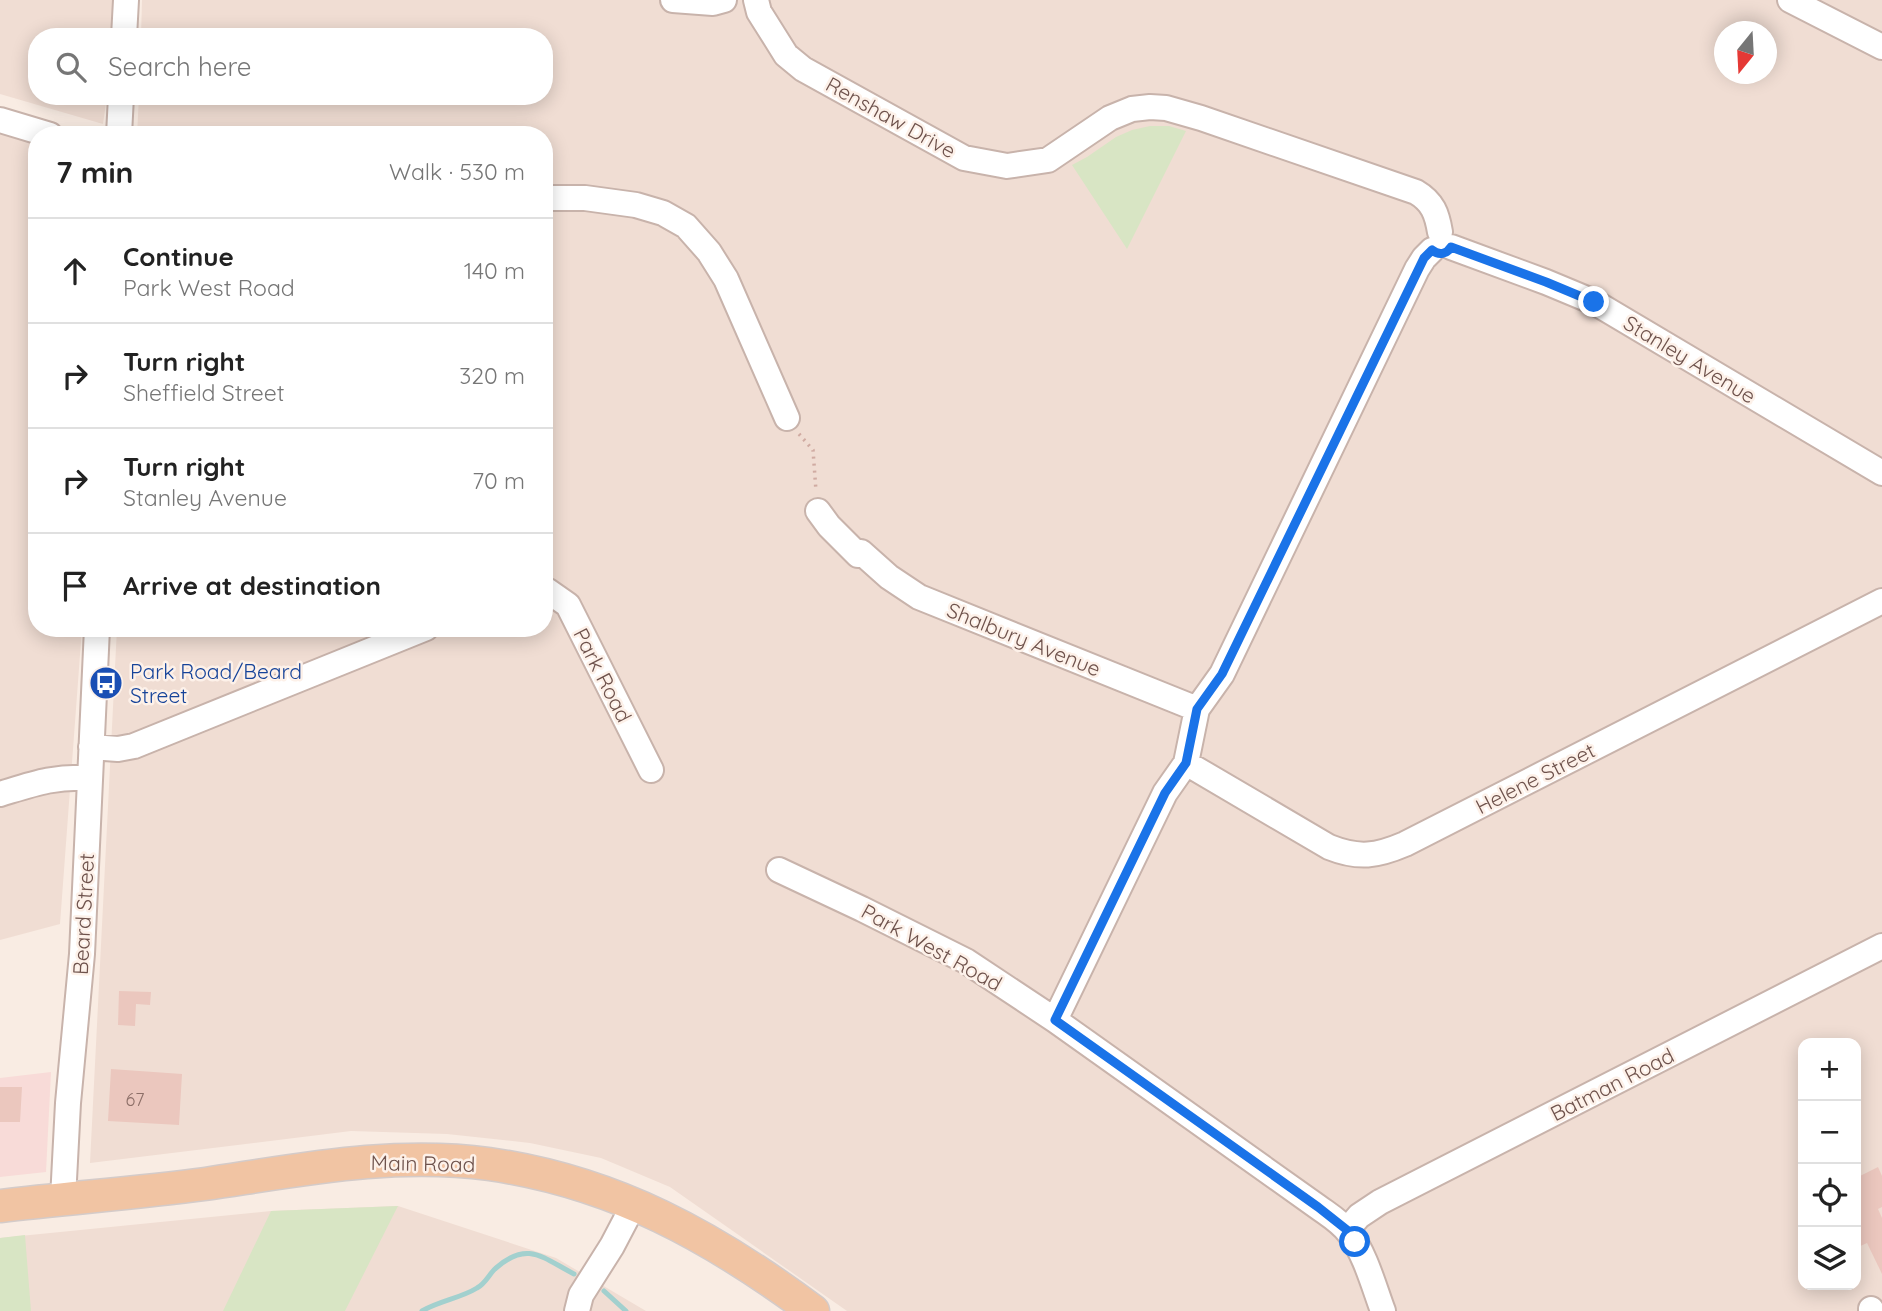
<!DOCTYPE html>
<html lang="en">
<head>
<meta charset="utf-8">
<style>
  body { margin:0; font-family:Quicksand,sans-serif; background:#f6f6f6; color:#222 }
  .controls { position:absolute; right:21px; bottom:21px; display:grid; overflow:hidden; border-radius:14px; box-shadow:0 4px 18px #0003 }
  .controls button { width:63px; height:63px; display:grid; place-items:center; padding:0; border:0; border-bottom:2px solid #e0e0e0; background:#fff; color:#222; font:35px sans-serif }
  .compass { position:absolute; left:1714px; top:21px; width:63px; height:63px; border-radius:50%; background:#fff; box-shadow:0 4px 18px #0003; rotate:198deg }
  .stop { position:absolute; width:21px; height:21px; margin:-16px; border:5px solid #1a73e8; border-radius:50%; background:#fff }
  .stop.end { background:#1a73e8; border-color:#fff; box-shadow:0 2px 7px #0008 }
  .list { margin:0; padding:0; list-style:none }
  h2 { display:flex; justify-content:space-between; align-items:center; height:91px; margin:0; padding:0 28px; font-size:30px }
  h2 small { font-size:23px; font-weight:400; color:#767676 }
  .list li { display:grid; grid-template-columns:46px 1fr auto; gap:21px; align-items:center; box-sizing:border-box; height:105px; padding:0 28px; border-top:2px solid #e0e0e0 }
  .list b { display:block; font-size:26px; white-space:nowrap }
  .list p { margin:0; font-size:23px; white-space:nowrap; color:#767676 }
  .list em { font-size:23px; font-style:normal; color:#767676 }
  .icon { flex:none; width:38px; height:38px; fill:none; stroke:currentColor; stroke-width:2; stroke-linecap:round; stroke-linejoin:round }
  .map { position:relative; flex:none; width:1882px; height:1311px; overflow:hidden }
  .search { position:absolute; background:#fff; box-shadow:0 4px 18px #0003; left:28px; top:28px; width:525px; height:77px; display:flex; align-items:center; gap:18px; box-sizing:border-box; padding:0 24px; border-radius:28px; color:#767676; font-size:26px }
  .panel { position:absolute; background:#fff; box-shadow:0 4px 18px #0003; left:28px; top:126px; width:525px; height:511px; border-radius:28px }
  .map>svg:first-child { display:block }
  .residential { fill:#f0ddd3; fill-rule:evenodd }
  .commercial { fill:#f8dbd8 }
  .park { fill:#d8e5c4 }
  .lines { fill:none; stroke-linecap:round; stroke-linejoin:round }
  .stream { stroke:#a2d0ce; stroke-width:5 }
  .building { fill:#ebc7be }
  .minor-casing { stroke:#c8b3ab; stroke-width:28 }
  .major-casing { stroke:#d4cbc9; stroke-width:35 }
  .path { stroke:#d0aba2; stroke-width:3.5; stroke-dasharray:2 5; stroke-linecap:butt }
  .minor { stroke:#fff; stroke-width:24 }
  .major { stroke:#f1c4a3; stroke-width:32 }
  .route { stroke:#1a73e8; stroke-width:9 }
  .labels { text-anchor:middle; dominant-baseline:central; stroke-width:5; stroke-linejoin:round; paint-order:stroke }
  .number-label { font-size:18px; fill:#8d6f68 }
  .street-label { font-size:21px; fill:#6e524c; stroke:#fdf1e9 }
  .transit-label { font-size:21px; fill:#164399; stroke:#fdf1e9; text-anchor:start }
</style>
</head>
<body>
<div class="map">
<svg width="1882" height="1311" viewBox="0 0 1882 1311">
  <rect width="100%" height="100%" fill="#f9ece3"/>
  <!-- residential -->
  <path class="residential" d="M0,0H118L114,37H37V96H107L103,124L0,94Z
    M142,0H1882V1311H847L670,1187L601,1158L530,1143L447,1134L351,1131L90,1163L117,628H544V135H137L139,96H544V37H141ZM1724,32H1766V74H1724ZM1803,1043H1856V1285H1803Z
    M0,131L37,142V628H82L60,924L0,940Z
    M398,1206L556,1258L646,1311H0V1238L271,1211Z"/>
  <!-- commercial -->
  <path class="commercial" d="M51,1072L46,1172L0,1177V1078Z"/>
  <!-- park -->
  <path class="park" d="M1150,126H1169L1186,131L1127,249L1072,165L1087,157L1116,137L1132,130Z
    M398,1206L345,1311H223L271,1211Z
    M25,1235L31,1311H0V1238Z"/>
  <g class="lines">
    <!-- stream -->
    <path class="stream" d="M604,1291L626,1311
      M422,1311C439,1301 461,1298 477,1288C486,1283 489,1274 496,1268C528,1240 543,1258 574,1274"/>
  </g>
  <!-- building -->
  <path class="building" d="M119,991L151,992L150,1005L136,1004L135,1026L118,1025Z
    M111,1069L182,1074L179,1125L108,1121Z
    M0,1087H22L20,1122H0Z
    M1878,1167L1882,1176V1207L1878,1209L1882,1218V1274L1867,1243L1856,1248V1178Z"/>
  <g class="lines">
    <defs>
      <path id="minor" d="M673,0L713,3L724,0
        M756,0L759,12L786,55L803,69L964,158L1007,166L1048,160L1110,118L1132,109L1150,107L1166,108L1201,118L1416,192C1433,202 1437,214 1440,232
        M1790,0L1882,47
        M124,37L126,0
        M0,120L50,135
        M119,135L121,96
        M544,198H585L636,205L663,213L686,226L709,252L726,279L787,418
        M1451,247L1546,282L1594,302L1882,473
        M818,511L829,526L858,555
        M861,552L889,577L919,597L1197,709
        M544,590L548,591L568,605L651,770
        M91,747L118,749L134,746L426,628
        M1186,763L1329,847C1359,859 1377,856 1405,844L1882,601
        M0,794C33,784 54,776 89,778
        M779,870L862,909L966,961L1055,1020L1318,1207C1329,1215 1341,1222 1349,1233C1365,1253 1374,1287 1383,1311
        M1055,1020L1165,793L1186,763L1197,709L1222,674L1417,269L1424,258L1432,250
        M63,1199L68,1103L82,954L97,628
        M1347,1230L1359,1216L1380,1202L1882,946
        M1871,1309V1311
        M577,1311L581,1295L612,1246L634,1204"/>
      <path id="major" d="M0,1206C68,1198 137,1193 205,1184C300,1170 393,1151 489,1164C615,1182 713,1237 813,1311"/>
    </defs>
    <!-- minor casing -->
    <use href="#minor" class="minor-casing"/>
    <!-- major casing -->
    <use href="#major" class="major-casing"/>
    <!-- path -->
    <path class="path" d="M799,434L813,450L816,491"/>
    <!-- minor -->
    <use href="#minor" class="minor"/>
    <!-- major -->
    <use href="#major" class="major"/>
  </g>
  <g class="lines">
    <!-- route -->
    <path class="route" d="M1355,1242L1347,1230L1318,1207L1055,1020L1165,793L1186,763L1197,709L1222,674L1424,258L1432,250C1439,256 1447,254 1451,247L1546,282L1594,302"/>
  </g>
  <!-- icons -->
  <defs>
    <symbol id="bus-disc" viewBox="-11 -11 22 22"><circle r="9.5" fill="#1a4fb4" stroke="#fdf1e9"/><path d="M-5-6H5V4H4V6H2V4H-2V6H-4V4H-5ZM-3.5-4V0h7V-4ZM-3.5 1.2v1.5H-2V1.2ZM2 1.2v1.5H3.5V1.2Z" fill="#fff"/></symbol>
  </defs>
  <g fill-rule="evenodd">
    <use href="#bus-disc" x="87" y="664" width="38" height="38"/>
  </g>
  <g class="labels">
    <!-- number labels -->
    <g class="number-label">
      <text x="135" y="1099">67</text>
    </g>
    <!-- street labels -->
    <g class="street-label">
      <text transform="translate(891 117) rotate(29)">Renshaw Drive</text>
      <text transform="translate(1690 359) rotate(31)">Stanley Avenue</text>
      <text transform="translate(1024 639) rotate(22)">Shalbury Avenue</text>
      <text transform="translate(603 675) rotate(63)">Park Road</text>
      <text transform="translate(1535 778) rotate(-27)">Helene Street</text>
      <text transform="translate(83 914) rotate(-87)">Beard Street</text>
      <text transform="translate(932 947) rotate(29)">Park West Road</text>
      <text transform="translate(1612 1084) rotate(-27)">Batman Road</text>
      <text transform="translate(423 1163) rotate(1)">Main Road</text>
    </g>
    <!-- transit labels -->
    <g class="transit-label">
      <text x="130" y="671">Park Road/Beard<tspan x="130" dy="24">Street</tspan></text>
    </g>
  </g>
</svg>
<div class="controls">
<button>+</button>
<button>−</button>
<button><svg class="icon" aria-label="locate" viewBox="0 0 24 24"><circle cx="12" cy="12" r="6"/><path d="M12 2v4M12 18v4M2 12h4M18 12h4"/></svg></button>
<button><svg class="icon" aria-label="layers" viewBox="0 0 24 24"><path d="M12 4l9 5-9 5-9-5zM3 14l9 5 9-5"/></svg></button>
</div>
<svg class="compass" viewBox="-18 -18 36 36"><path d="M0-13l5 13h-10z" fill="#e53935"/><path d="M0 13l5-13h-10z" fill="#767676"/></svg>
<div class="stop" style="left:1355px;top:1242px"></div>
<div class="stop end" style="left:1594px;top:302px"></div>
<div class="search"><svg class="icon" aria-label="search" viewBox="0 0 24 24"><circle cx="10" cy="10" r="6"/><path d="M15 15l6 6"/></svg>Search here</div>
<section class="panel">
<h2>7 min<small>Walk · 530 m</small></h2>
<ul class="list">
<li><svg class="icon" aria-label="ahead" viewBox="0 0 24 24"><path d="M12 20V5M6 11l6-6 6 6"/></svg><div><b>Continue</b><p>Park West Road</p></div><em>140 m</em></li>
<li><svg class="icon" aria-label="right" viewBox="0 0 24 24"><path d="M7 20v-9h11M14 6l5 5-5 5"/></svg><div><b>Turn right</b><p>Sheffield Street</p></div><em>320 m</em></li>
<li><svg class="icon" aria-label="right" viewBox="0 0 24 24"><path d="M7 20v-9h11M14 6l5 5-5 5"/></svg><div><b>Turn right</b><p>Stanley Avenue</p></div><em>70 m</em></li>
<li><svg class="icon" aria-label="arrive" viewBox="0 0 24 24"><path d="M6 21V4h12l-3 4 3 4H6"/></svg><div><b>Arrive at destination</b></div></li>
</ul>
</section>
</div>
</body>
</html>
